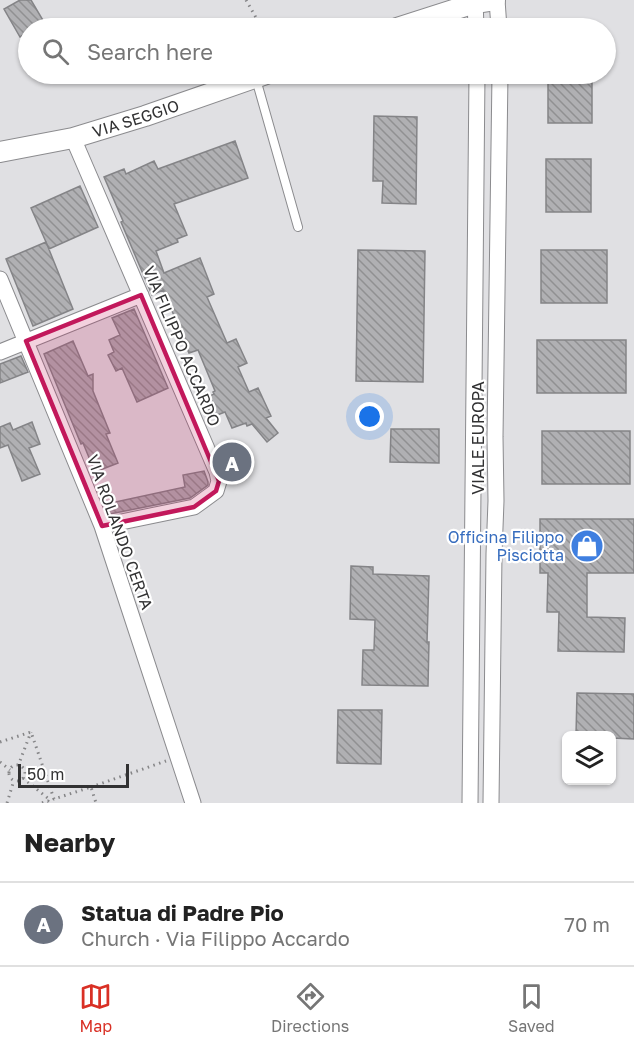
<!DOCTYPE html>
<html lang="en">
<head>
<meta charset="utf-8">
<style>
  body { margin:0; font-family:"Golos Text",sans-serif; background:#f6f6f6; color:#222 }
  .controls { position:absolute; right:18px; bottom:18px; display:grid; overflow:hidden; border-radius:9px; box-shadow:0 2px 4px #0004 }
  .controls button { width:54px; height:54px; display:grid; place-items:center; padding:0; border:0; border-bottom:2px solid #e0e0e0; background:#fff; color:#222; font:30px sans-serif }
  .scale { position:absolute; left:18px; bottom:15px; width:111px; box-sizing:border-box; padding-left:6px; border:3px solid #323233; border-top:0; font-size:16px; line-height:21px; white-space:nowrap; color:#323233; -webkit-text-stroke:4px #fff; paint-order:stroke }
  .you { position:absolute; left:370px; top:417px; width:21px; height:21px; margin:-15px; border:4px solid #fff; border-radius:50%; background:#1a73e8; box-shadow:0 0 0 9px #1a73e833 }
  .badge { display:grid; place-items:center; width:39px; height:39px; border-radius:50%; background:#d93025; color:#fff; font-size:20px; font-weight:700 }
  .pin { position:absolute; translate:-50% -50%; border:3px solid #fff; box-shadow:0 2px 6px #0006 }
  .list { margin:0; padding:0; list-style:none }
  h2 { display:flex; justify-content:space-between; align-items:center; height:78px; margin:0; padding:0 24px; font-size:26px }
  h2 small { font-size:20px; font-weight:400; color:#767676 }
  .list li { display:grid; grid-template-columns:39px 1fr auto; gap:18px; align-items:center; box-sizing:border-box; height:84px; padding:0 24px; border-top:2px solid #e0e0e0 }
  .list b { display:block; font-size:22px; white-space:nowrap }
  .list p { margin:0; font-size:20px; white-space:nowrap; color:#767676 }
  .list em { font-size:20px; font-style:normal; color:#767676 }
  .icon { flex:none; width:33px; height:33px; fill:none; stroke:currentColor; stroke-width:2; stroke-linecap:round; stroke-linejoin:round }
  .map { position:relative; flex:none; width:634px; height:803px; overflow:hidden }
  .search { position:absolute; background:#fff; box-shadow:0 2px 4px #0004; left:18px; right:18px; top:18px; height:66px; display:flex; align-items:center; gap:15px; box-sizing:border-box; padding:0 21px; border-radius:33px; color:#767676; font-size:22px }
  .sheet { height:162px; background:#fff }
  nav { display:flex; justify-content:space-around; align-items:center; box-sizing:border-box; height:84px; border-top:2px solid #e0e0e0; background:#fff; font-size:16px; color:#767676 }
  nav a { display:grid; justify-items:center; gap:3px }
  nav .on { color:#d93025 }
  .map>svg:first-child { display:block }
  .building { fill:url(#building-back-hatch); stroke:#848487; stroke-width:1.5 }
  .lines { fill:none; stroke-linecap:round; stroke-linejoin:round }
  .service-casing { stroke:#8b8b8e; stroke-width:10 }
  .minor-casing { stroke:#8b8b8e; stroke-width:17 }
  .tertiary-casing { stroke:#8b8b8e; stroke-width:22 }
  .path { stroke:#858587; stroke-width:3; stroke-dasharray:1.5 4.5; stroke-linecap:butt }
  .service { stroke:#fff; stroke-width:8 }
  .minor { stroke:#fff; stroke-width:15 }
  .tertiary { stroke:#fff; stroke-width:20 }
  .marked { fill:#c2185b; fill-opacity:0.2; stroke:#c2185b; stroke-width:4.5; stroke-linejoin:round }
  .labels { text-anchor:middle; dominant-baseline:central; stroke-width:4.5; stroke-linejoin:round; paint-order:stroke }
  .street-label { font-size:16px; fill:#323233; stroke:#fff }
  .shop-label { font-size:16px; fill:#366cbe; stroke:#fff; text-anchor:end }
</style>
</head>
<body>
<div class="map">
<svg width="634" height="803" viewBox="0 0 634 803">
  <defs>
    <pattern id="building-back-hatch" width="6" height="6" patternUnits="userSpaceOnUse" patternTransform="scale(1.5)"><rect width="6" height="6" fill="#b0b0b3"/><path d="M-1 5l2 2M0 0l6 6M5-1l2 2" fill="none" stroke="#909092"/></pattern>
  </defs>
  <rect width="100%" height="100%" fill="#e0e0e3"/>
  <!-- building -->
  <path class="building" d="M20,0H31L44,22L34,28H28V32L20,37L4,9Z
    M548,74H592V123H548Z
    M374,116L417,117L416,204L382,203L383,181H373Z
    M235,141L248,178L174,204L187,235L177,239L178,242L156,251L164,273L200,258L214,294L207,297L227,343L236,339L247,363L238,367L249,392L258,388L271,416L266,418L278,433L267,442L252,424L247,426L246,423L232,428L225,412L212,417L204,399L214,394L213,392L215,391L198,350L189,353L174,319L175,318L163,290L152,295L121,222L123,221L104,177L124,169L126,174L154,161L158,169Z
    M546,159H591V212H546Z
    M80,186L98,227L49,249L46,242L73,309L33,326L6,259L46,242L31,208Z
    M358,250L425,251L423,382L356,381Z
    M541,250H607V303H541Z
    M134,309L168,388L137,402L122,368L116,371L108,355L114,352L109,340L120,335L112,318Z
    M537,340H626V393H537Z
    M73,341L88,376L93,374V391L110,433L106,434L118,463L95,472L83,443L81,444L44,354Z
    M21,356L28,372L0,383V364Z
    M32,422L40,444L29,448L40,474L22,481L8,445L0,448V427L10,423L13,430Z
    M391,429H439V463L390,462Z
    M542,431H630V484H542Z
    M204,471L208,482V485L190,498L110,514L106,504L185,487L183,475Z
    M540,519H634V573H587V617L625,618L624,652L558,651L559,612H547L548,573H540Z
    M351,566L373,567V574L429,576L427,642H429L428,686L362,685L363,650H374L375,620L350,619Z
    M577,693L634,694V739L612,738V735H576Z
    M338,710H382L381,764L337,763Z"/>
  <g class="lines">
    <defs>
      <path id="service" d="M256,79L298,227"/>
      <path id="minor" d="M475,0L476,28
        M497,0L499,28
        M73,138L217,472L219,481L216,491L194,507L102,526
        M0,279L102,526L193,803
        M0,352L141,295
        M470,803L477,74
        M491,803L494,554L496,501L495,437L500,74"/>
      <g id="tertiary">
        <path d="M397,28L475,3L495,0"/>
        <path id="s1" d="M0,152L73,138L145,116L266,74"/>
      </g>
    </defs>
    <!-- service casing -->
    <use href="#service" class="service-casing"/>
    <!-- minor casing -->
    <use href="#minor" class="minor-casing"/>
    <!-- tertiary casing -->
    <use href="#tertiary" class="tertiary-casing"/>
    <!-- path -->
    <path class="path" d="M246,0L262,28
      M0,742L31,732L54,799L91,787L96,803
      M0,762L10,770
      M9 773a8 8 0 1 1 16 0a8 8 0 1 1-16 0Z
      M18,766L31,732
      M23,778L50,800
      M91,787L166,761
      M7,803L14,780
      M42,803L48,801L50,803"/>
    <!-- service -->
    <use href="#service" class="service"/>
    <!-- minor -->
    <use href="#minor" class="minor"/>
    <!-- tertiary -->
    <use href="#tertiary" class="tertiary"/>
  </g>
  <!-- marked area -->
  <path class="marked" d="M141,295L219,481L216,491L194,507L102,526L26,341Z"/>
  <!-- icons -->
  <defs>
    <symbol id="shop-disc" viewBox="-11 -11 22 22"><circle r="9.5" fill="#3f7fe0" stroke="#fff"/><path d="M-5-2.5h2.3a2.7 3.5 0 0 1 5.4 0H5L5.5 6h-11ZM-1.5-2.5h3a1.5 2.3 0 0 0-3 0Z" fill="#fff"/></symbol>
  </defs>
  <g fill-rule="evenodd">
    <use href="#shop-disc" x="568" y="527" width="38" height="38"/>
  </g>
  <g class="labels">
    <!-- street labels -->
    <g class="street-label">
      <text stroke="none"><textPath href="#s1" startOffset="140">VIA SEGGIO</textPath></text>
      <text transform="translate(182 346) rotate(67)">VIA FILIPPO ACCARDO</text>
      <text transform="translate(478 438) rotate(-90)">VIALE EUROPA</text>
      <text transform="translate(120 532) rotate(70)">VIA ROLANDO CERTA</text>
    </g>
    <!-- shop labels -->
    <g class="shop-label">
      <text x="564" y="537">Officina Filippo<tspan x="564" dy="18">Pisciotta</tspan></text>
    </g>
  </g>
</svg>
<div class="controls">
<button><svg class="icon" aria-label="layers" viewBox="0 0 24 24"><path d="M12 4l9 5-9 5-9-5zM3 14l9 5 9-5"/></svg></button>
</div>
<div class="scale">50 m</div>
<div class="you"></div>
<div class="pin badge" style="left:232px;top:462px;background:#6b7280">A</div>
<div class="search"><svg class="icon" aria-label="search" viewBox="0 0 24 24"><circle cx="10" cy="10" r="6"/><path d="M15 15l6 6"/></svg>Search here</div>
</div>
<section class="sheet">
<h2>Nearby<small></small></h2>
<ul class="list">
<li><span class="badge" style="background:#6b7280">A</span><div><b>Statua di Padre Pio</b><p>Church · Via Filippo Accardo</p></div><em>70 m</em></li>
</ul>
</section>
<nav>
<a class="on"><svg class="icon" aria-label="map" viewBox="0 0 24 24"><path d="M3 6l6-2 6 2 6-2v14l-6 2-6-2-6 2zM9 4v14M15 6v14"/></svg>Map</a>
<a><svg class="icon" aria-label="directions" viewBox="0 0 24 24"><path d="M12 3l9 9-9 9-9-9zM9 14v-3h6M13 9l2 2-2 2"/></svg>Directions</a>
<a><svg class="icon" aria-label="saved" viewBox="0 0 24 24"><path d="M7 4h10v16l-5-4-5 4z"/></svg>Saved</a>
</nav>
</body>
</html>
